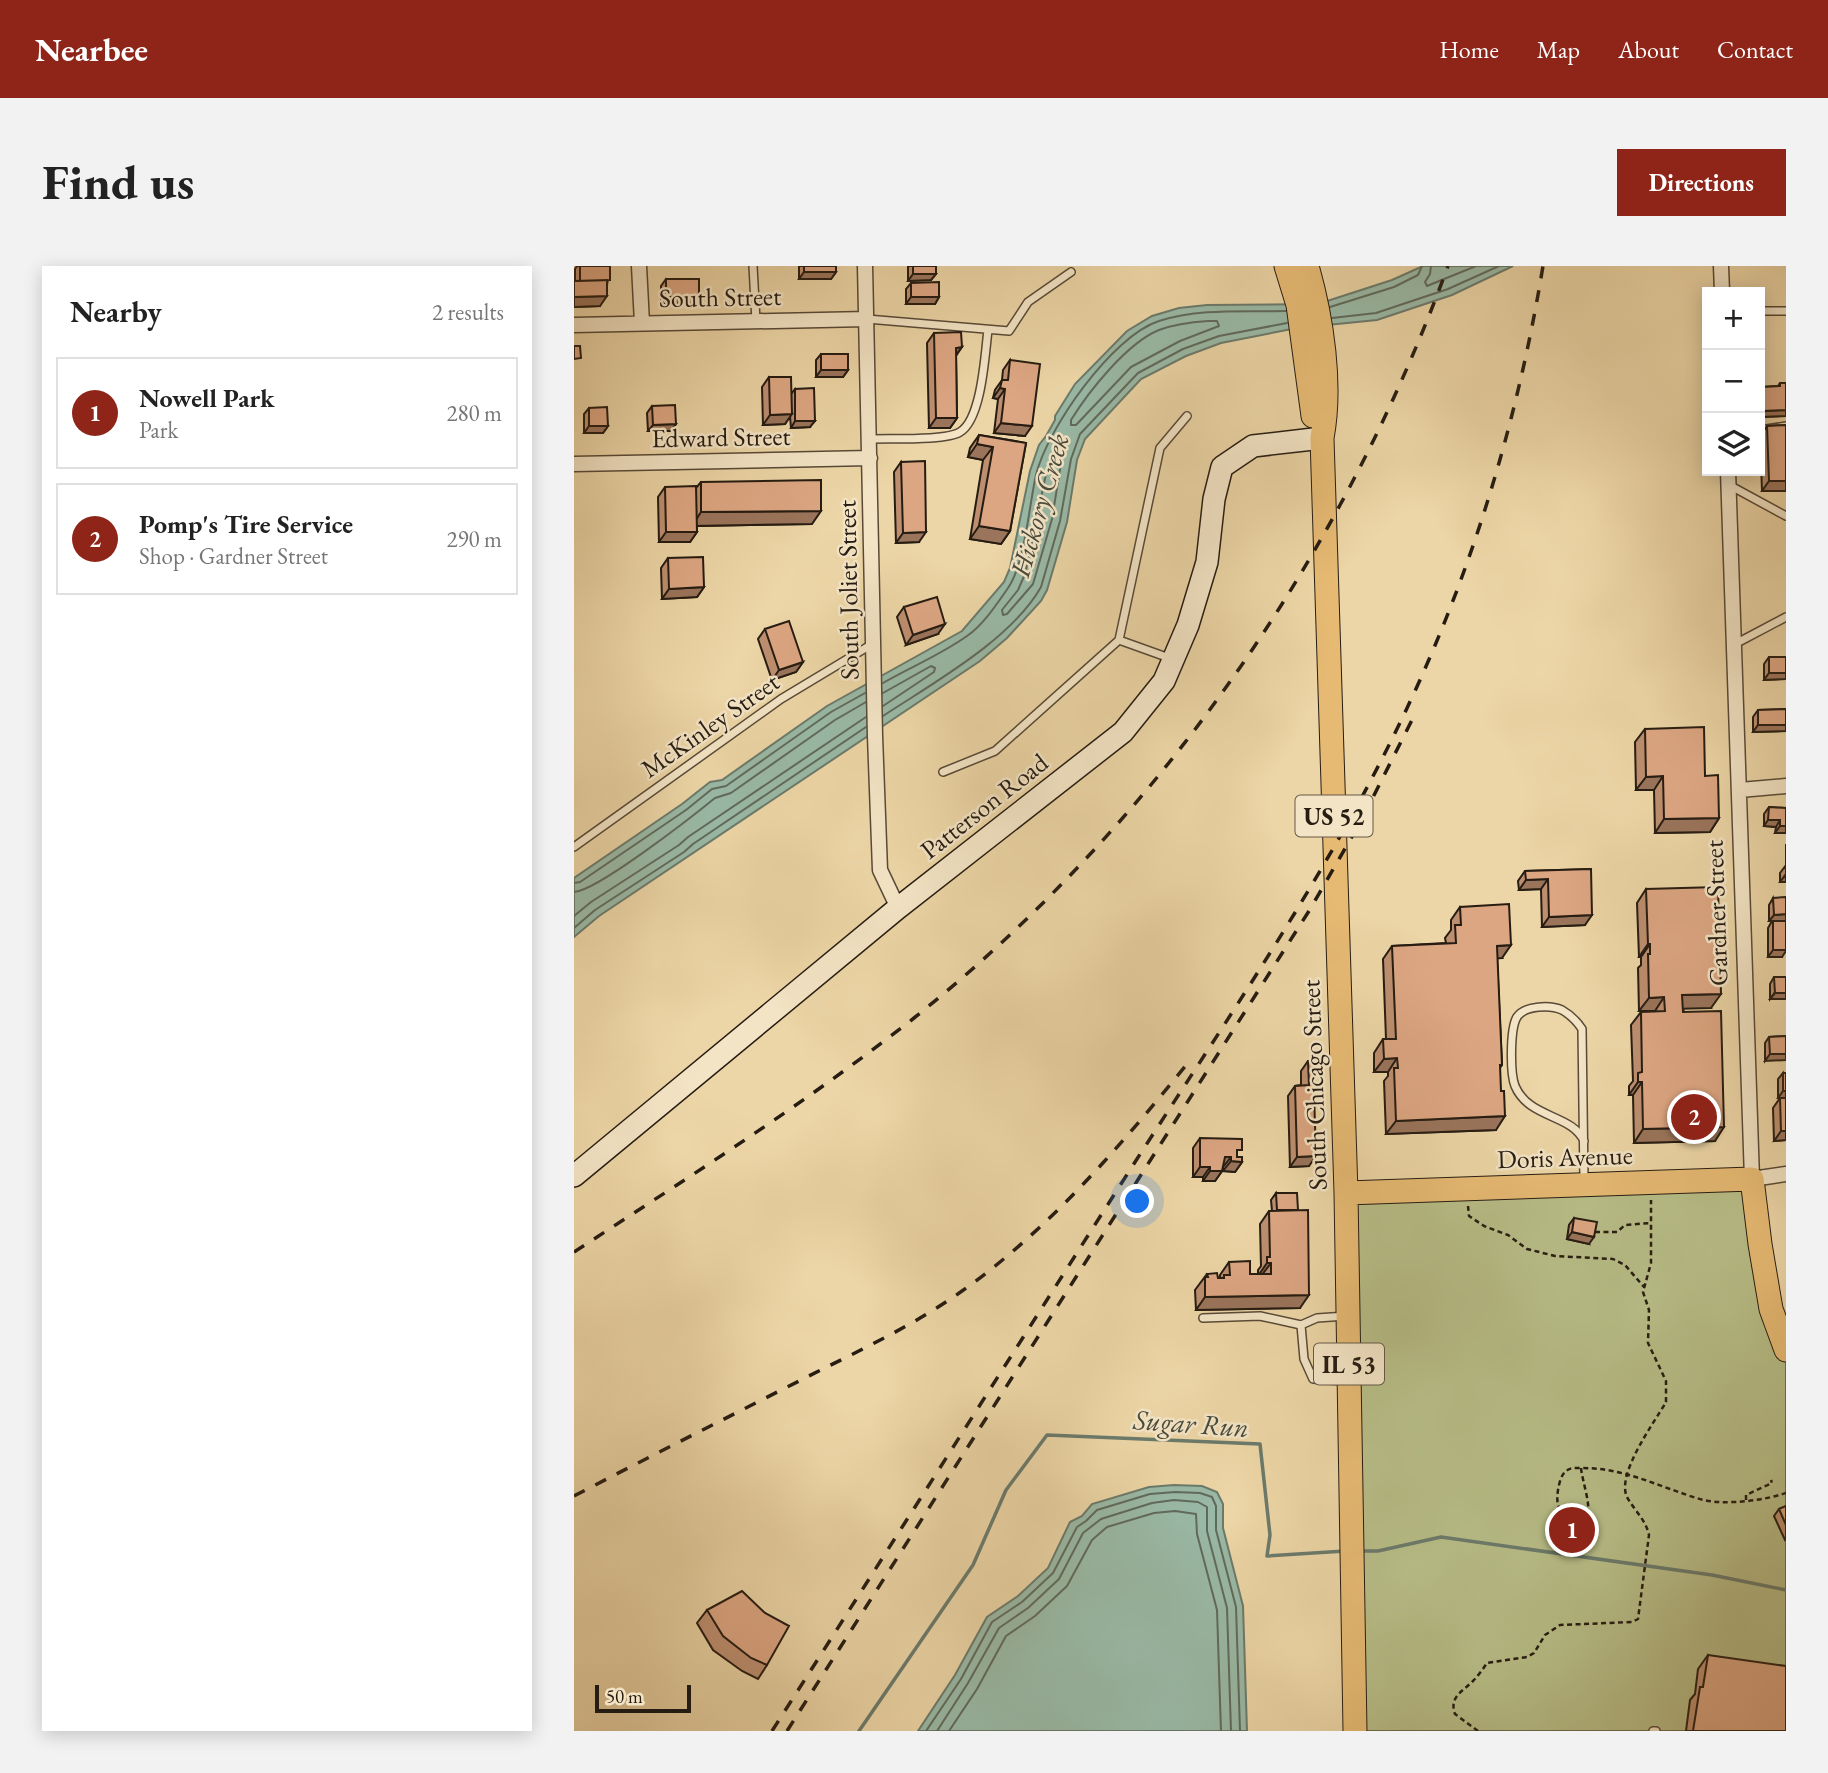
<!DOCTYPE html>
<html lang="en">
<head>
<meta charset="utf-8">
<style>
  body { margin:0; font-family:"EB Garamond",serif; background:#f2f2f2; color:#222 }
  .controls { position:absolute; right:21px; top:21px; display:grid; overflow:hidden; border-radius:0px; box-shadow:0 4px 18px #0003 }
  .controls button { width:63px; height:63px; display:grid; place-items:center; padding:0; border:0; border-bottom:2px solid #e0e0e0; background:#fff; color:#222; font:35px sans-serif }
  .scale { position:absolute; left:21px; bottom:18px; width:96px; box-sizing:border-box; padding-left:7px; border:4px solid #261c12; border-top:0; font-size:19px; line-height:24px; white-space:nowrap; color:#261c12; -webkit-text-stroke:5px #f3e4c5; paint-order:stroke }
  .you { position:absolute; left:564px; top:936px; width:24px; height:24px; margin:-18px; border:5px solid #fff; border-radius:50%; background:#1a73e8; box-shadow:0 0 0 10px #1a73e833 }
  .badge { display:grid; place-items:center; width:46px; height:46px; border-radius:50%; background:#8f2418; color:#fff; font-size:23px; font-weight:700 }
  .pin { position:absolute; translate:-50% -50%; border:4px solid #fff; box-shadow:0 2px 7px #0006 }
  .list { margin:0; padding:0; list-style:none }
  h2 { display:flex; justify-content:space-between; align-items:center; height:91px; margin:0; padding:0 28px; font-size:30px }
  h2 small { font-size:23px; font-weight:400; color:#767676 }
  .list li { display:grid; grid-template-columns:46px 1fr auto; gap:21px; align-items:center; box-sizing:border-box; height:112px; margin:0 14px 14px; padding:0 14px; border:2px solid #e0e0e0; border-radius:0px }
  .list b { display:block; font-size:26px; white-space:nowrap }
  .list p { margin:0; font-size:23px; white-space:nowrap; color:#767676 }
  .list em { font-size:23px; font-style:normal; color:#767676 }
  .icon { flex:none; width:38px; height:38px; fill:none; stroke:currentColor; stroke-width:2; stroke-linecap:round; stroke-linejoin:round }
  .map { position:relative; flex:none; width:1212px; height:1465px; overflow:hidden; border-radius:0px }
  header { display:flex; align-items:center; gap:42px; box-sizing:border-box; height:98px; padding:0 35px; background:#8f2418; color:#fff }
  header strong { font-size:33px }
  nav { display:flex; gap:38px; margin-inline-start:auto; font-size:24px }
  .intro { display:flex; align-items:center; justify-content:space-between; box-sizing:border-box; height:168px; padding:0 42px }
  h1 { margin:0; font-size:49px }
  .button { padding:18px 32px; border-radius:0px; background:#8f2418; color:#fff; font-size:24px; font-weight:700 }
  main { display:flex; gap:42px; padding:0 42px }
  aside { flex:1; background:#fff; border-radius:0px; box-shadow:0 4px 18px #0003 }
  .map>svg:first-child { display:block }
  .green { fill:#b7bd87; stroke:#6e6c4c; stroke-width:2 }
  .water { fill:#99b9a6; stroke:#6b7a6b; stroke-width:2 }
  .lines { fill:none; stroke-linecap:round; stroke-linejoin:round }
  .shore { stroke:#606a5c; stroke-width:2 }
  .stream { stroke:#6b7a6b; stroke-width:3.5 }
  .lane-casing { stroke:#584a37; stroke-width:10 }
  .street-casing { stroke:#584a37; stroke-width:17 }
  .secondary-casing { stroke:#261c12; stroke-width:24 }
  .primary-casing { stroke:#261c12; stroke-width:25 }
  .path { stroke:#261c12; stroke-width:2.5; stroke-dasharray:5 3.5; stroke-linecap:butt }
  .lane { stroke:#f3e4c5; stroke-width:7 }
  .street { stroke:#f3e4c5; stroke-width:14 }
  .secondary { stroke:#f3e4c5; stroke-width:21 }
  .primary { stroke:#e6ba73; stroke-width:23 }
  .rail { stroke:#261c12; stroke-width:3.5; stroke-dasharray:12 12; stroke-linecap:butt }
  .wall { fill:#bd8f70; stroke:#261c12; stroke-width:2 }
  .shaded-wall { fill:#9a745b; stroke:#261c12; stroke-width:2 }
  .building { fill:#dca682; stroke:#261c12; stroke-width:2 }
  .labels { text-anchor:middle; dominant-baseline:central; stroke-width:5; stroke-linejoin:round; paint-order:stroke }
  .shield { fill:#f3e4c5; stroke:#645848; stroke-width:2 }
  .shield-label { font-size:24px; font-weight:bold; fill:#261c12 }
  .street-label { font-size:26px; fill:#261c12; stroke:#f3e4c5 }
  .water-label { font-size:28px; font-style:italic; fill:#484b3e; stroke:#f3e4c5 }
</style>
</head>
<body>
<header>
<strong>Nearbee</strong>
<nav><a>Home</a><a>Map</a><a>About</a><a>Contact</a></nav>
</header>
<div class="intro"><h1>Find us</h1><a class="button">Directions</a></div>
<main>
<aside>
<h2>Nearby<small>2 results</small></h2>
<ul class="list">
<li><span class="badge">1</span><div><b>Nowell Park</b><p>Park</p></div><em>280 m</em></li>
<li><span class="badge">2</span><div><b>Pomp's Tire Service</b><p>Shop · Gardner Street</p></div><em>290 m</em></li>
</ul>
</aside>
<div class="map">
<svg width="1212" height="1465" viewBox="0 0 1212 1465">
  <rect width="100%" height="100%" fill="#ecd5a6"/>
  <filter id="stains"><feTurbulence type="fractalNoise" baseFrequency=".00286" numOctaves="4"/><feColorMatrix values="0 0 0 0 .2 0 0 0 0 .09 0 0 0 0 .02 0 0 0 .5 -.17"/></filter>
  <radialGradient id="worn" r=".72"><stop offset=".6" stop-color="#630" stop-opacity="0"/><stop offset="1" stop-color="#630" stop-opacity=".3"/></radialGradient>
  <!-- green -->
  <path class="green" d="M1185,919L1212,1062V1465H788L779,933Z"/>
  <!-- water -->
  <path class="water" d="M849,0H939L878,29L803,54L723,62L647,77L612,90L567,113L511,173L503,194L493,256L473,324L467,335L433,372L406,395L25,650L0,671V612L108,538L136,516L148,514L253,440L388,365L430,316L436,302L456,205L465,179L472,170L481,154V150L501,118L553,65L578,50L605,42L633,39L744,38L818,14Z
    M600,1219L628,1220L643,1226L649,1238V1262L669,1340L673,1465H344L381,1409L413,1351L444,1330L474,1302L496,1256L508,1250L518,1238L575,1221Z"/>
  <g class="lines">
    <!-- shore -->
    <path class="shore" d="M857,0L856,8L851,16L853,20L902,0
      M756,41L820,21L844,9L848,0
      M758,52L802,47L874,23L925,0
      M634,55H643L645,60L606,75L557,101L502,159H497V154C515,125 553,77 585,64C601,58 618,56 634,55Z
      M487,175H492L493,179L488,191L478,253L459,318L433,348L429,349L428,344L444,324L451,308L472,208L479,187Z
      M309,417C335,402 368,388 393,370C409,359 423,338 434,322C451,298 455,239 462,209C473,163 538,70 585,55C625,42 670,46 712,45
      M309,427L357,400L361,402L360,406L309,440
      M309,450C359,417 437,374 467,321L486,255L497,193L506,168L564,107L609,83L645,70L713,57
      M0,617L6,616L112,544L138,523L152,520L257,446L291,427
      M0,626C23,625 119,550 141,532L157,527L261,454L292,436
      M0,650L17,636L105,579L114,571L292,451
      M0,662L21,644L110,586L119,578L292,461
      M352,1465L387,1413L418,1356L448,1336L479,1307L503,1261L512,1255L523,1244L576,1228L601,1226L626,1227L638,1231L642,1240V1264L662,1341L666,1465
      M363,1465L394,1417L425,1362L454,1342L485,1313L509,1267L527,1253L578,1237L600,1234L624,1236L633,1241V1265L653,1342L657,1465
      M375,1465L403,1423L432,1370L461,1350L493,1320L518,1274L533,1261L580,1247L601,1245L622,1248L623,1268L643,1344L647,1465"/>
    <!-- stream -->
    <path class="stream" d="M786,1285H804L867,1271L1138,1309L1212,1324
      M285,1465L399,1299L432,1224L473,1169L686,1178L696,1269L693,1290L771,1285"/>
    <defs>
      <path id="lane" d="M179,0L182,55
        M1186,45H1212
        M293,53L435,65L454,36L497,6
        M1186,164L1212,160
        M295,173C315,172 372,175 386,166C408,153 411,87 414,64
        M1155,219L1212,250
        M1161,378L1212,351
        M598,393L545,374L586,182L613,150
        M369,506L421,485L545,374
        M0,581L207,433L300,377
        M1010,875C998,848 955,853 941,820C936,807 936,762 943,751C951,739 977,739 988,744C997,749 1002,754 1008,763L1010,914
        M629,1052L686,1050L727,1059
        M771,1115L739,1113L730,1093L727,1059L743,1052L772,1050
        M1079,1465H1082"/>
      <path id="street" d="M65,0L68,57
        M291,0L301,470L306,604L324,642
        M1147,0L1148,26
        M0,59L293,53
        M0,198L296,192
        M1154,205L1178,913L1212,908
        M1166,524L1212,520"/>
      <path id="secondary" d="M0,910L324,642L549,466L590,415L614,359L633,296L640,233L648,201L679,180L748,172"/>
      <path id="primary" d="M712,0L724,39L739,150
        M733,0C748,52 758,119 748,172L772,927L781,1465
        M772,927L1178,913L1186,978L1197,1043L1212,1084"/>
    </defs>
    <!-- lane casing -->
    <use href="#lane" class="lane-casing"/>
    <!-- street casing -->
    <use href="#street" class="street-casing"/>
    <!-- secondary casing -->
    <use href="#secondary" class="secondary-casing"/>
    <!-- primary casing -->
    <use href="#primary" class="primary-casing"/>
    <!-- path -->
    <path class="path" d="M894,940L895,950L910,960L934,969L953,983L981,990L1039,993L1051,999L1070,1021
      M1021,966H1043L1051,959L1077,957
      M1007,1202C1008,1213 1016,1237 1014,1246L994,1252C984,1243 982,1238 984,1224C985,1218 987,1209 992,1205C997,1201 1002,1202 1008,1202C1040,1202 1066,1212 1096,1223C1111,1228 1127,1235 1143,1236C1165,1237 1191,1234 1212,1227
      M1172,1234V1229L1198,1217L1197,1214
      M904,1465L881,1448C875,1431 888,1426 899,1415C904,1410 909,1403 913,1397L953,1391L960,1387L971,1369L986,1359L1058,1356L1064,1353L1075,1269C1072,1254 1060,1244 1053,1231C1042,1208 1080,1157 1092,1136V1115L1074,1077L1075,1044L1069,1026L1077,997V934"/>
    <!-- lane -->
    <use href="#lane" class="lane"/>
    <!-- street -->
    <use href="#street" class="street"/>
    <!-- secondary -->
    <use href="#secondary" class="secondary"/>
    <!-- primary -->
    <use href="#primary" class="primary"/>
    <!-- rail -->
    <path class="rail" d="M0,986C115,911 232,837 340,752C584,557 767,292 874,0
      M0,1230C77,1190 154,1151 231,1112C284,1085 339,1060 388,1025C477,962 549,877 617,793
      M198,1465C317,1279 435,1093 554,907C652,754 757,604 834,440C900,300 944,152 969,0
      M213,1465L735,645L787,555L840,450"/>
  </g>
  <!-- wall -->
  <path class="wall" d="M3,0H36L33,19L26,40L0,41V15H1V3Z
    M225,0H262V6L257,13H225Z
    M334,0H362V8L357,14L334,15Z
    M92,13L120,37L87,38V20Z
    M337,17L365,31L361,38H332V23Z
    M360,67L388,81L382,90L383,152L376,162H355L353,77Z
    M247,88L274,104L269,111H242V94Z
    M436,94L451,170L420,167L424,133L419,132L421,124L428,114L429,104Z
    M195,111L217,128L221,123L236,161L217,162L216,150L211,158L189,159L188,121Z
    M1206,117H1212V150L1186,151V124L1188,121L1204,120Z
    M78,140L102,158L97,165H74L73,147Z
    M15,142L34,160L29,167H10V148Z
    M1212,159V225H1188L1186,170L1193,160Z
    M405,169L452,177L436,265L427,278L396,273L409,194L394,191L396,182Z
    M327,196L345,276L322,277L320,206Z
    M127,216L238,258L123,260V266L116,276H85L84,231L91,221L122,222Z
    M94,292L130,321L123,331L88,333L87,302Z
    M330,341L364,368L332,379L323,351Z
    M191,363L229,396L222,406L198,414L184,373Z
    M1195,391H1212V413L1190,414V398Z
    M1212,443V465L1179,466V451L1184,444Z
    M1071,463L1131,510L1145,552L1136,566L1081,567L1080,524H1062L1061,476Z
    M1195,541L1212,542V567H1201L1202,561L1190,560V548Z
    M1212,578V616H1206V607L1212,599Z
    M1017,603L1011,659L968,661L967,623L945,624L944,615L951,605Z
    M1072,623L1137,742H1109L1141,875L1060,877L1059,829H1055V820L1059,815L1057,759L1067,746L1081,745H1065L1064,702L1067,699V691H1065L1063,637Z
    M1199,632L1208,691H1194V662L1198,655H1195V639Z
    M886,641L928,692H923L928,799L926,802L922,864L812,868L810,815L814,810V806H800V787L809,773H812L809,693L818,680L872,677L871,672L877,664V654Z
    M1200,711H1212L1196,733V718Z
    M1212,770L1191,795V777L1195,771Z
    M734,795H739L735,900L716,901L714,830L721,820L727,819V805Z
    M1209,807L1212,832H1204V813Z
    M1206,832H1212V874L1200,875L1199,842Z
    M626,872L663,890V891L668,896L661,906L649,905V901L648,905L641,915H629V911H619V882Z
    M702,927L726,1042L622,1044L621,1024L633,1008L646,1012V1009L655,996L676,1008H684V1004L687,1000L686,958L695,945H698L697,934Z
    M1000,952L1015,978L993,973L995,959Z
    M1212,1240V1273L1211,1274L1200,1250L1205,1243Z
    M133,1344L193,1399L184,1413L168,1405L139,1384L123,1357Z
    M1134,1389L1212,1465H1112L1116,1434L1121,1428L1124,1403Z"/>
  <!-- shaded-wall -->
  <path class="shaded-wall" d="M230,6H262L257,13H225Z
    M339,8H362L357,14L334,15Z
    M33,30L26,40L0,41V31Z
    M125,30L120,37L87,38L92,31Z
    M337,31H365L361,38H332Z
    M388,81L380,91L382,82Z
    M247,104H274L269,111H242Z
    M426,122L431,123L424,133L419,132Z
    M1212,144V150L1186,151V149L1189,145Z
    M218,148L211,158L189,159L196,149Z
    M362,152H383L376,162H355Z
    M221,155H241L236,161L217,162Z
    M427,157L458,160L451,170L420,167Z
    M102,158L97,165H74L79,159Z
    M15,160H34L29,167H10Z
    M403,178L419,181L409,194L394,191Z
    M1195,215H1212V225H1188Z
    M247,245L238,258L118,260L127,246Z
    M405,260L436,265L427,278L396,273Z
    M92,266H123L116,276H85Z
    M352,266L345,276L322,277L329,267Z
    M130,321L123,331L88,333L95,323Z
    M371,358L364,368L332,379L339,369Z
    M229,396L222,406L198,414L205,404Z
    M1195,407H1212V413L1190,414Z
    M1184,459H1212V465L1179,466Z
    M1089,510L1080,524H1062L1072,511Z
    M1145,552L1136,566L1081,567L1090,553Z
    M1194,554H1206L1202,561L1190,560Z
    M1206,560H1212V567H1201Z
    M1212,608V616H1206Z
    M974,613L967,623L945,624L952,614Z
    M1212,648V655H1195L1200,649Z
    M1018,649L1011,659L968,661L975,651Z
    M1074,678H1076L1067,691H1065Z
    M937,679L928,692L913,693L923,680Z
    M1199,684H1212V685L1208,691H1194Z
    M1201,727H1212V733H1196Z
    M1147,728L1137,742L1099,743L1108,729Z
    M1090,731L1081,745H1065L1075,732Z
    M1196,788H1212V794L1191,795Z
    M823,792L814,806H800L810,793Z
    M1064,816H1068L1059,829H1055Z
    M1209,825H1212V832H1204Z
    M931,850L922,864L812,868L822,855Z
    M1150,861L1141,875L1060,877L1069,863Z
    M1207,865H1212V874L1200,875Z
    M742,890L735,900L716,901L723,891Z
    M651,891H657L649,901H643Z
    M657,895L668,896L661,906L649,905Z
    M626,901H636L629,911H619Z
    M636,905H648L641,915H629Z
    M998,966L1020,971L1015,978L993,973Z
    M693,997H697L687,1010H684Z
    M735,1029L726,1042L622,1044L631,1031Z"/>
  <!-- building -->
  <path class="building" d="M6,0H36V14L6,15Z
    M230,0H262V6H230Z
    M339,0H362V8H339Z
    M92,13H125V30L92,31Z
    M33,14V30L0,31V15Z
    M365,16V31H337V17Z
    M387,66L388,81L382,82L383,152H362L360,67Z
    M0,80H6L7,92L0,93Z
    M247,88H274V104H247Z
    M436,94L466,98L458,160L427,157L431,123L426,122L428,114H434Z
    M195,111H217L218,148L196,149Z
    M1206,117H1212V144L1189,145L1188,121L1206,120Z
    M240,122L241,155H221V123Z
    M101,139L102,158L79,159L78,140Z
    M33,141L34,160H15V142Z
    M1212,159V215H1195L1193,160Z
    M405,169L452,177L436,265L405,260L419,181L403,178Z
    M351,195L352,266L329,267L327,196Z
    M247,214V245L127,246V216Z
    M122,220L123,266H92L91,221Z
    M129,291L130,321L95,323L94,292Z
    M363,331L371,358L339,369L330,341Z
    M215,355L229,396L205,404L191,363Z
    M1195,391H1212V407H1195Z
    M1212,443V459H1184V444Z
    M1130,461L1131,510L1144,509L1145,552L1090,553L1089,510L1072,511L1071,463Z
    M1195,541L1212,542V560H1206V554H1194Z
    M1017,603L1018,649L975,651L974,613L952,614L951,605Z
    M1144,621L1147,728L1108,729L1109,746L1147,745L1150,861L1069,863L1068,816H1064V807L1068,806L1067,746L1091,745L1090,731L1075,732L1074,688H1076V678H1074L1072,623Z
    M1212,631V648L1200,649L1199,632Z
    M935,638L937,679L923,680L928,799H926L927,825H930L931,850L822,855L820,802H824L823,792L810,793L809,773H822L818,680L882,677L881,659H887L886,641Z
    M1199,655H1212V684H1199Z
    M1200,711H1212V727H1201Z
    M1212,770V788H1196L1195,771Z
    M734,795H739L742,890L723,891L721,820L735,819Z
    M1209,807H1212V825H1209Z
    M1206,832H1212V865H1207Z
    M626,872L668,873V884H663V891H668V896L657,895V891H651L648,905H636V901H626Z
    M702,927H723L724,944H703Z
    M734,944L735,1029L631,1031V1011H634L633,1008L643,1007L644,1012H650V1009H656L655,996L676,995V1008H697V997H693V991H696L695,945Z
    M1000,952L1023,956L1020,971L998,966Z
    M1212,1240V1259L1205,1243Z
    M168,1325L191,1347L215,1360L193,1399L177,1392L149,1370L133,1344Z
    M1134,1389L1212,1400V1465H1119L1126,1421H1129Z"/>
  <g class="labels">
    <!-- shield labels -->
    <g class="shield">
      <rect x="721.5" y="529.5" width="77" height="41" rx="5"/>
      <rect x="740" y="1077.5" width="70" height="41" rx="5"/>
    </g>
    <g class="shield-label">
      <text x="760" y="550">US 52</text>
      <text x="775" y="1098">IL 53</text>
    </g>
    <!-- street labels -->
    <g class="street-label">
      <text transform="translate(146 31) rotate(-1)">South Street</text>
      <text transform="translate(147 171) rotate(-1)">Edward Street</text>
      <text transform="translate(274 324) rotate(-91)">South Joliet Street</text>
      <text transform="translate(136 459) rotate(-35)">McKinley Street</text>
      <text transform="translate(410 540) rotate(-38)">Patterson Road</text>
      <text transform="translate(1142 647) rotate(-92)">Gardner Street</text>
      <text transform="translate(740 819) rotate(-92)">South Chicago Street</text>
      <text transform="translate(991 891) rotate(-2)">Doris Avenue</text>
    </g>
    <!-- water labels -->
    <g class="water-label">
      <text transform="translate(465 239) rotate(-74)">Hickory Creek</text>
      <text transform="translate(617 1157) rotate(4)">Sugar Run</text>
    </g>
  </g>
  <rect width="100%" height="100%" filter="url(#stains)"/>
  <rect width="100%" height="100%" fill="url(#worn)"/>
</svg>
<div class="controls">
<button>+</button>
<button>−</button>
<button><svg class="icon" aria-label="layers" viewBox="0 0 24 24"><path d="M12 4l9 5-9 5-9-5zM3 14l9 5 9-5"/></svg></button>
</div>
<div class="scale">50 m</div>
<div class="you"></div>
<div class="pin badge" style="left:998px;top:1264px">1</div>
<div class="pin badge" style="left:1120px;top:851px">2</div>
</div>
</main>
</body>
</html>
